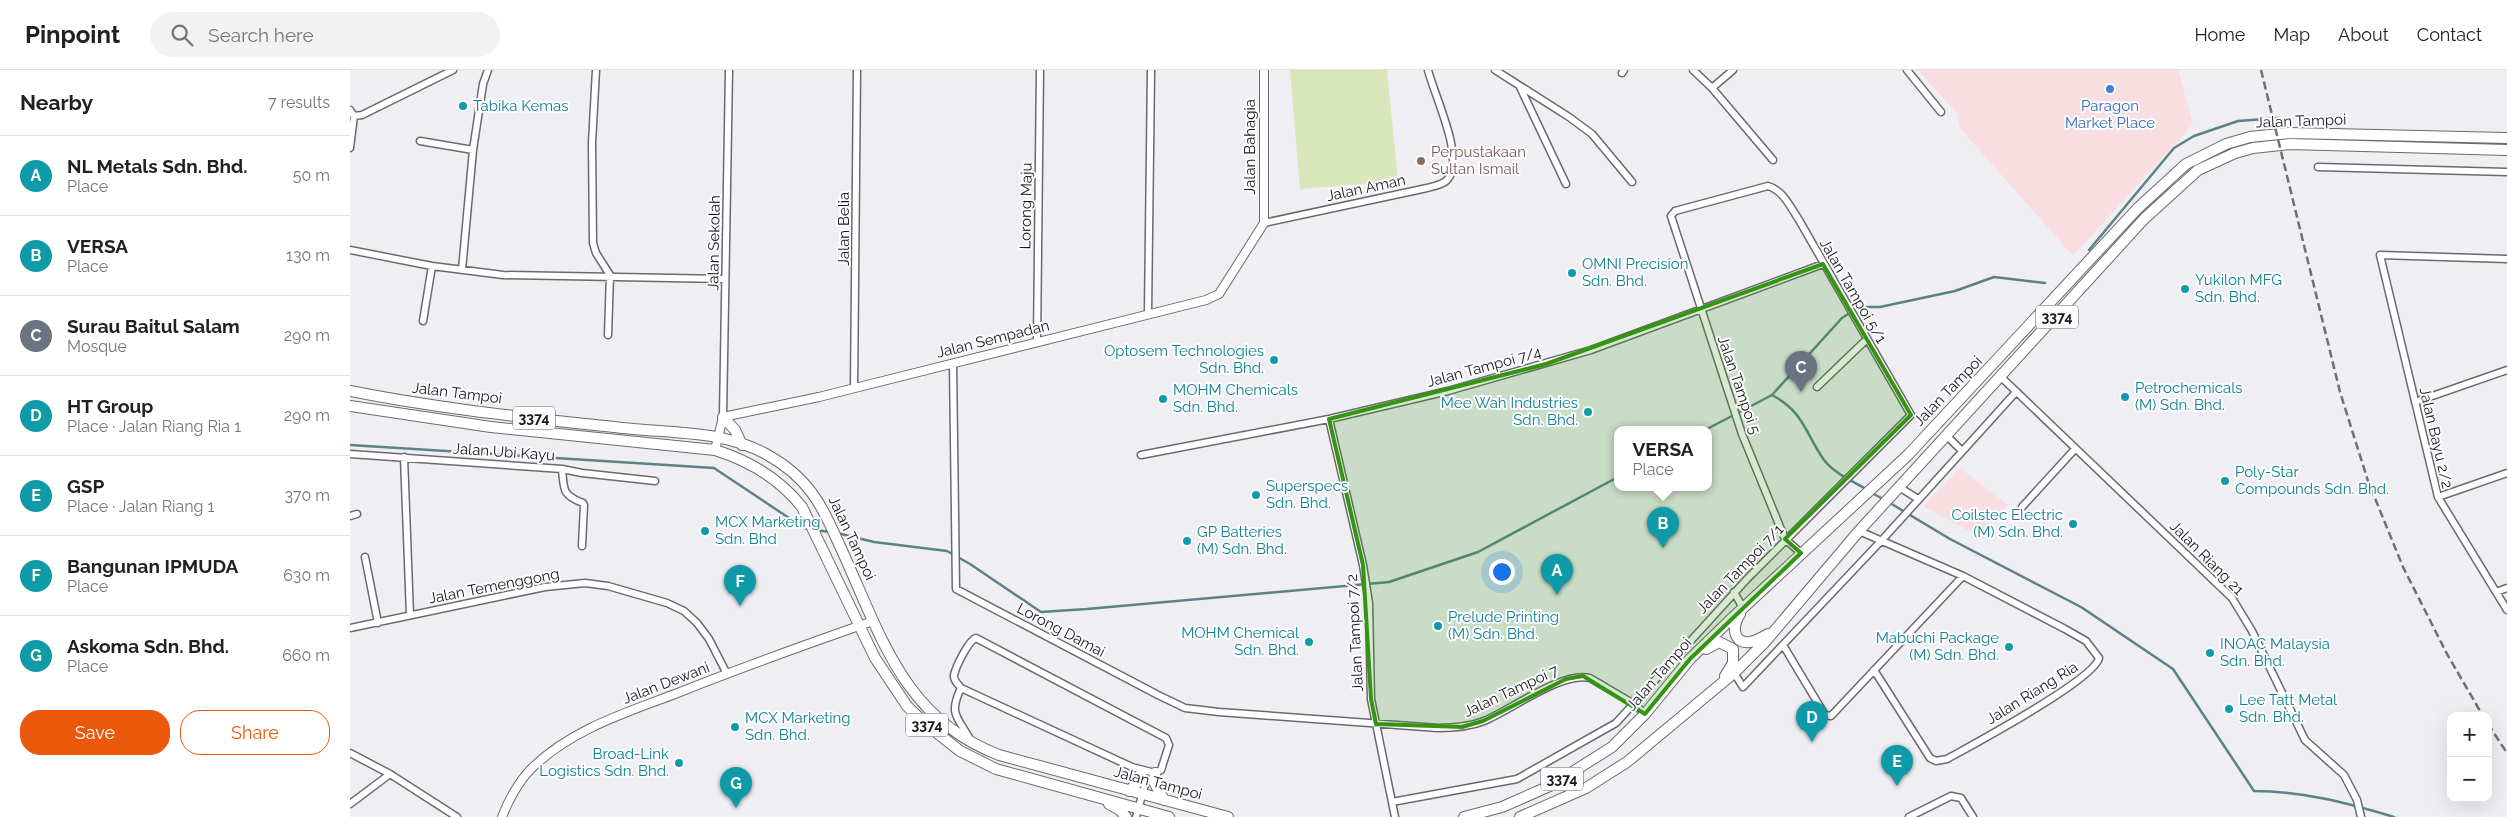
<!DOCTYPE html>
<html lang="en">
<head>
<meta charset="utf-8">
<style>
  body { margin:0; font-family:Raleway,sans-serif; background:#f2f2f2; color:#202124 }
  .controls { position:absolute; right:15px; bottom:15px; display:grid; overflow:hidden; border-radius:10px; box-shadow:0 5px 20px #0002 }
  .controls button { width:45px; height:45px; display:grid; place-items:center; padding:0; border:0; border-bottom:1px solid #e0e0e0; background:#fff; color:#202124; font:25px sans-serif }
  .you { position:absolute; left:1151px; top:501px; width:18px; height:18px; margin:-12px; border:4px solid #fff; border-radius:50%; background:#1a73e8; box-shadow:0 0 0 8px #1a73e833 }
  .badge { display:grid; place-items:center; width:32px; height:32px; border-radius:50%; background:#ea580c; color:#fff; font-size:16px; font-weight:700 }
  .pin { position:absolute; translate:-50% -41px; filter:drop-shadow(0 1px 2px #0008) }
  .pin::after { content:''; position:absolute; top:26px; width:18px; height:15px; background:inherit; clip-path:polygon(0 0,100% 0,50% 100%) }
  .popup { position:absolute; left:1264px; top:356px; width:98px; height:65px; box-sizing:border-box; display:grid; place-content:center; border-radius:10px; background:#fff; filter:drop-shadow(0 1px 4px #0005); font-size:16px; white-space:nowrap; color:#757577 }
  .popup b { font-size:19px; color:#202124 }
  .popup::after { content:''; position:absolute; left:50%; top:100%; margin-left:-10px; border:10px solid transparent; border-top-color:#fff }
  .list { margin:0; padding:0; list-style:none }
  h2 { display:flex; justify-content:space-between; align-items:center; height:65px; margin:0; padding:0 20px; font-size:21px }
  h2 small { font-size:16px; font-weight:400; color:#757577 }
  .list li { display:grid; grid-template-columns:32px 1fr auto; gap:15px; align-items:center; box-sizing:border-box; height:80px; padding:0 20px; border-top:1px solid #e0e0e0 }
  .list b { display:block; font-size:19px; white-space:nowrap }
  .list p { margin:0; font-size:16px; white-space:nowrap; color:#757577 }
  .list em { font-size:16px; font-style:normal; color:#757577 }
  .actions { display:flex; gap:10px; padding:15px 20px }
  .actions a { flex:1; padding:11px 0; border:1px solid #ea580c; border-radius:20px; text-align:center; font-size:18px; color:#ea580c }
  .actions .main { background:#ea580c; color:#fff }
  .icon { flex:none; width:28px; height:28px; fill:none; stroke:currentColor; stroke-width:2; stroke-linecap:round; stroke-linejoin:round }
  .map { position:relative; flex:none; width:2157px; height:747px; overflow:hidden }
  header { display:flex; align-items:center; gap:30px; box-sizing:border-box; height:70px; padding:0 25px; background:#fff; border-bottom:1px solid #e0e0e0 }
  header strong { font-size:24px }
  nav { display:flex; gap:28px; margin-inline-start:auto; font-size:18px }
  .search { width:350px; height:45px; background:#f2f2f2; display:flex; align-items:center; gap:12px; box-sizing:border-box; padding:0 18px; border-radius:28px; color:#757577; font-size:19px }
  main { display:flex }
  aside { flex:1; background:#fff }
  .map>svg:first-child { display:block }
  .commercial { fill:#f8dde1 }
  .green { fill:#d8e6b9 }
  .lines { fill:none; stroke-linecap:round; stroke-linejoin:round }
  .stream { stroke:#5a8387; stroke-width:2.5 }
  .minor-casing { stroke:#6b696d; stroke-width:9 }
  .tertiary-casing { stroke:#6b696d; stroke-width:10 }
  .primary-casing { stroke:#6b696d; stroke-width:12 }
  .minor { stroke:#fff; stroke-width:6 }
  .tertiary { stroke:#fff; stroke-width:8 }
  .primary { stroke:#fff; stroke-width:10 }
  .rail { stroke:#707072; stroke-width:2.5; stroke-dasharray:8 4; stroke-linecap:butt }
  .marked { fill:#349414; fill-opacity:0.2; stroke:#349414; stroke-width:4; stroke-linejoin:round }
  .shop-dot { fill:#3f7fe0; stroke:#fdfcff; stroke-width:2 }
  .culture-dot { fill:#0f9aa8; stroke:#fdfcff; stroke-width:2 }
  .education-dot { fill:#8d6e63; stroke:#fdfcff; stroke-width:2 }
  .labels { text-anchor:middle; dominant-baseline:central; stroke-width:4; stroke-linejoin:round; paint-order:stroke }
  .shield { fill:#fdfcff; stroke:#5d5d5f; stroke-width:1 }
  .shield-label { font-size:14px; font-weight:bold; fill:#19191a }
  .culture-label { font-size:15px; fill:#0d838f; stroke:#fdfcff; text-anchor:start }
  .shop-label { font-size:15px; fill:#366cbe; stroke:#fdfcff }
  .street-label { font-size:15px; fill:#19191a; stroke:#fdfcff }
  .education-label { font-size:15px; fill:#785e54; stroke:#fdfcff; text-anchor:start }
</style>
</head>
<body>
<header>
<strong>Pinpoint</strong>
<div class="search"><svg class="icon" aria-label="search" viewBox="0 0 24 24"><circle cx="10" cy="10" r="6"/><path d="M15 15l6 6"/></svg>Search here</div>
<nav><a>Home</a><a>Map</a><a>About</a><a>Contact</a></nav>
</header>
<main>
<aside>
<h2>Nearby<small>7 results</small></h2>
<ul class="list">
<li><span class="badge" style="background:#0f9aa8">A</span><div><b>NL Metals Sdn. Bhd.</b><p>Place</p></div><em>50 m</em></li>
<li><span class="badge" style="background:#0f9aa8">B</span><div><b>VERSA</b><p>Place</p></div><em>130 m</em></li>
<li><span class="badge" style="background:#6b7280">C</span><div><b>Surau Baitul Salam</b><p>Mosque</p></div><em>290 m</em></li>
<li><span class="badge" style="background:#0f9aa8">D</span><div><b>HT Group</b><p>Place · Jalan Riang Ria 1</p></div><em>290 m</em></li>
<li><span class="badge" style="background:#0f9aa8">E</span><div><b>GSP</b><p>Place · Jalan Riang 1</p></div><em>370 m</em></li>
<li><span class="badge" style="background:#0f9aa8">F</span><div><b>Bangunan IPMUDA</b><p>Place</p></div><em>630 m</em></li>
<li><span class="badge" style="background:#0f9aa8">G</span><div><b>Askoma Sdn. Bhd.</b><p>Place</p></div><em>660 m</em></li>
</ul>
<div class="actions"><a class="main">Save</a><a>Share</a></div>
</aside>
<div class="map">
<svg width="2157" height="747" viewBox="0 0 2157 747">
  <rect width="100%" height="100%" fill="#efeef2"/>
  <!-- commercial -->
  <path class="commercial" d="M1568,0H1828L1843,54L1723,186L1610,58L1606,42Z
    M1610,398L1658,435L1627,465L1573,436Z"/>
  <!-- green -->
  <path class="green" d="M940,0H1037L1048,111L950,119Z"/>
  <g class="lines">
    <!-- stream -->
    <path class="stream" d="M1739,180L1824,78L1844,66L1888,51L1929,48
      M1422,325C1454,342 1455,363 1474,390C1484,403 1502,411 1516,419
      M1357,359L1422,325L1492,248L1509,237H1530L1605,221L1644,207L1695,213
      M0,375L364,398L454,458L459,459
      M1522,423L1533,429
      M1540,433L1600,469L1731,537L1823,599L1904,721C1953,721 1998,733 2044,747
      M467,460L479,462
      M487,463L524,472L597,481L620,494L691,542L737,539L1039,512L1128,482L1268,407"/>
    <defs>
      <path id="minor" d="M246,0L242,73L243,173L246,183L260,205L258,265
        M1145,0L1219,47L1242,64L1282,112
        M1343,0L1362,18L1423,90
        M1557,0L1591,42
        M1272,3L1274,0
        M1170,17L1216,114
        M1362,18L1383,0
        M0,40L4,46L0,78
        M4,46L12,45L103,0
        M70,71L123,80
        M1968,97L2157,102
        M914,153L1077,118C1084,116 1093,115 1098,109C1115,87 1084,25 1078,0
        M0,180L82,196L153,205L375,209
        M2157,189L2030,185L2088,427L2157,540
        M112,200L123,80L133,14L138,0
        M798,243L801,0
        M73,251L82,196
        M687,272L690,0
        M603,294L606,519L808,625L835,638L869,642L1088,658C1103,658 1119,657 1134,651C1161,640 1212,601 1240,608L1284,634L1295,644
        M1651,307L1882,528L1902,561L1955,670L1994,705L2007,730L2011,747
        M1467,317L1517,269
        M504,318L507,0
        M2065,332L2157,300
        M373,347L379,0
        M979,349L1013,495L1019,533L1021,629L1045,747
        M1597,366L1612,381
        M0,384L212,399L232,403L305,411
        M791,385L979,349L1098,321L1241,280L1473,194
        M54,387L60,545
        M212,399C214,420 212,425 233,433L234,435L232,476
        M1549,417L1568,429
        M2088,427L2157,403
        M1672,437L1725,379
        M0,446L7,444
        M1509,461L1613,506L1715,559L1736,571L1749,588C1744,610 1622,675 1597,689L1586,691L1580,688L1524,600
        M15,487L28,553
        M1384,522L1393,538
        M2146,522L2157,518
        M0,558L195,517L235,513L258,516L317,533L334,541L347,553L359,569L377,604
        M626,568L816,668L819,675L811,700L805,703L782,697L611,618C608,614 603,610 604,605C606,596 619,570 626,568Z
        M1433,575L1475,645L1481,646L1613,506
        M1384,603L1393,617L1532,470L1666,322
        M611,618C598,645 608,647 621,671
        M0,683L40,704L107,747
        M1042,732L1167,709L1266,653L1397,509L1561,345L1449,150C1441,138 1433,120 1418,116L1325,141L1321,146L1392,364L1435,469L1451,483
        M0,734L40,704
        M786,747L796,711L791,704
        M1559,747L1601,726L1611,728L1623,747"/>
      <path id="tertiary" d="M365,380L373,347L469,327L856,230L869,224L914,153V0
        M152,747C158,731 169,711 181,699C220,660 275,643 325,624C390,598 457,574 523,551"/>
      <path id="primary" d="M0,321C89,339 181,348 272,358C319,363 373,360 416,384C463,410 473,439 494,485C532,569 555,649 649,685L878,747
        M0,336L141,357L365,380C400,391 429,408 452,437L525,588L557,636L577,655L610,681L646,699L819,747
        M373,347L385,360L392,375
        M1390,544C1383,554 1381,574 1400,572C1406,571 1413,567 1418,564
        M1356,579L1369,572L1383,579V593L1375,606
        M805,703L804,712L814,730
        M779,721L790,710L791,703
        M759,734L770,740L776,747
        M1114,747L1152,737L1202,715L1262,677L1295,644L1340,589L1379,551L1558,385L1788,138L1836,94L1876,74L1900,67L1939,63L2157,68
        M1170,747L1236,718L1277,692L1384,603L1415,572L1509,461L1794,149L1848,100L1885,83L1903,78L1940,74L2157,80"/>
    </defs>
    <!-- minor casing -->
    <use href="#minor" class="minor-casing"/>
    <!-- tertiary casing -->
    <use href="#tertiary" class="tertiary-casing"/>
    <!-- primary casing -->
    <use href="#primary" class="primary-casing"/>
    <!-- minor -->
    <use href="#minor" class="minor"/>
    <!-- tertiary -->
    <use href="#tertiary" class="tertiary"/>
    <!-- primary -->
    <use href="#primary" class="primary"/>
    <!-- rail -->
    <path class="rail" d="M1911,0L1990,322L2018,411L2053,497L2097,584L2133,646
      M2138,654L2157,683"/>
  </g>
  <!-- marked area -->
  <path class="marked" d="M1473,194L1561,345L1435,469L1451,483L1340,589L1295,644L1233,606L1216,609L1133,651L1112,657L1026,654L1021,629L1013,495L979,349L1196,294Z"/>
  <!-- markers -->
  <circle class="shop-dot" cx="1760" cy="19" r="5"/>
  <g class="culture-dot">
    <circle cx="113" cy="36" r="5"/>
    <circle cx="1222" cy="203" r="5"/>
    <circle cx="1835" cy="219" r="5"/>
    <circle cx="924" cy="290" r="5"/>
    <circle cx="1775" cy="327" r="5"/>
    <circle cx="813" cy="329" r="5"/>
    <circle cx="1238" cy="342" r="5"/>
    <circle cx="1875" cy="411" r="5"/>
    <circle cx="906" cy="425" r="5"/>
    <circle cx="1723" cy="454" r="5"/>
    <circle cx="355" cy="461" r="5"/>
    <circle cx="837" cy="471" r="5"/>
    <circle cx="1088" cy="556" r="5"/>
    <circle cx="959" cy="572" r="5"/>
    <circle cx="1659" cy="577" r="5"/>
    <circle cx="1860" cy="583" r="5"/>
    <circle cx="1879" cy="639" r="5"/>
    <circle cx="385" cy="657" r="5"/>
    <circle cx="329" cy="693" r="5"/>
  </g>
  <circle class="education-dot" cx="1071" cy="91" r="5"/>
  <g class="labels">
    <!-- shield labels -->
    <g class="shield">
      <rect x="1686" y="235.5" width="42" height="23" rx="4"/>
      <rect x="163" y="336.5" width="42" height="23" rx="4"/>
      <rect x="556" y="643.5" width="42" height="23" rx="4"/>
      <rect x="1191" y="697.5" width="42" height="23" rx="4"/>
    </g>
    <g class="shield-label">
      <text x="1707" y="247">3374</text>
      <text x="184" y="348">3374</text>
      <text x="577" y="655">3374</text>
      <text x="1212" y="709">3374</text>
    </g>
    <!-- culture labels -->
    <g class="culture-label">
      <text x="123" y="36">Tabika Kemas</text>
      <text x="1232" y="194">OMNI Precision<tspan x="1232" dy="17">Sdn. Bhd.</tspan></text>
      <text x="1845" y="210">Yukilon MFG<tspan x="1845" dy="17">Sdn. Bhd.</tspan></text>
      <text x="914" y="281" text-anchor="end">Optosem Technologies<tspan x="914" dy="17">Sdn. Bhd.</tspan></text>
      <text x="1785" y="318">Petrochemicals<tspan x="1785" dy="17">(M) Sdn. Bhd.</tspan></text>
      <text x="823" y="320">MOHM Chemicals<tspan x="823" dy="17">Sdn. Bhd.</tspan></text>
      <text x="1228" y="333" text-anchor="end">Mee Wah Industries<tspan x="1228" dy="17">Sdn. Bhd.</tspan></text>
      <text x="1885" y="402">Poly-Star<tspan x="1885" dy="17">Compounds Sdn. Bhd.</tspan></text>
      <text x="916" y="416">Superspecs<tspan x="916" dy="17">Sdn. Bhd.</tspan></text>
      <text x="1713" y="445" text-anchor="end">Coilstec Electric<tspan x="1713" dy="17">(M) Sdn. Bhd.</tspan></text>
      <text x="365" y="452">MCX Marketing<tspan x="365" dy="17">Sdn. Bhd</tspan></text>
      <text x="847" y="462">GP Batteries<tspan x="847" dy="17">(M) Sdn. Bhd.</tspan></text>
      <text x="1098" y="547">Prelude Printing<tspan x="1098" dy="17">(M) Sdn. Bhd.</tspan></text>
      <text x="949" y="563" text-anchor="end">MOHM Chemical<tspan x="949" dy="17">Sdn. Bhd.</tspan></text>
      <text x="1649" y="568" text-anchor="end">Mabuchi Package<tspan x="1649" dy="17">(M) Sdn. Bhd.</tspan></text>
      <text x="1870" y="574">INOAC Malaysia<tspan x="1870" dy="17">Sdn. Bhd.</tspan></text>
      <text x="1889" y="630">Lee Tatt Metal<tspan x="1889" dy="17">Sdn. Bhd.</tspan></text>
      <text x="395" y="648">MCX Marketing<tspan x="395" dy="17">Sdn. Bhd.</tspan></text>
      <text x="319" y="684" text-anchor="end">Broad-Link<tspan x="319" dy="17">Logistics Sdn. Bhd.</tspan></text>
    </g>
    <!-- shop labels -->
    <g class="shop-label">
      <text x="1760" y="36">Paragon<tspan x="1760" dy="17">Market Place</tspan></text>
    </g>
    <!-- street labels -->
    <g class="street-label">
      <text transform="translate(1951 51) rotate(-2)">Jalan Tampoi</text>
      <text transform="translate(900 77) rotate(-90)">Jalan Bahagia</text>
      <text transform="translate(1016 118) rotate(-12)">Jalan Aman</text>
      <text transform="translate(676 136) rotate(-89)">Lorong Maju</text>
      <text transform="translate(494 159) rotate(-90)">Jalan Belia</text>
      <text transform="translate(364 173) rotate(-89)">Jalan Sekolah</text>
      <text transform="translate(1503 221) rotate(60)">Jalan Tampoi 5/1</text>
      <text transform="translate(643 269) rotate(-14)">Jalan Sempadan</text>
      <text transform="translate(1134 297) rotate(-15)">Jalan Tampoi 7/4</text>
      <text transform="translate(1389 315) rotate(71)">Jalan Tampoi 5</text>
      <text transform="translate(1598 321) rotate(-46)">Jalan Tampoi</text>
      <text transform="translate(107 323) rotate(7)">Jalan Tampoi</text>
      <text transform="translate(2086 368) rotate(77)">Jalan Bayu 2/2</text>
      <text transform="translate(154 382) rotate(4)">Jalan Ubi Kayu</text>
      <text transform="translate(502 468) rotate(65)">Jalan Tampoi</text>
      <text transform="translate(1857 488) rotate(45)">Jalan Riang 21</text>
      <text transform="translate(1390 499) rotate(-46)">Jalan Tampoi 7/1</text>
      <text transform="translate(144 516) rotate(-11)">Jalan Temenggong</text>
      <text transform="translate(711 560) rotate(28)">Lorong Damai</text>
      <text transform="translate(1005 563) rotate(-93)">Jalan Tampoi 7/2</text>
      <text transform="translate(1309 604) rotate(-49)">Jalan Tampoi</text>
      <text transform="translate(316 613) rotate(-21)">Jalan Dewani</text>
      <text transform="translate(1161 621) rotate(-25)">Jalan Tampoi 7</text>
      <text transform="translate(1682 623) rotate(-32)">Jalan Riang Ria</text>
      <text transform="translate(808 713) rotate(15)">Jalan Tampoi</text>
    </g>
    <!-- education labels -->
    <g class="education-label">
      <text x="1081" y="82">Perpustakaan<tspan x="1081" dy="17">Sultan Ismail</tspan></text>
    </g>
  </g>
</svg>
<div class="controls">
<button>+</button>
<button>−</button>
</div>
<div class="you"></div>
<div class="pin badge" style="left:1207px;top:525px;background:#0f9aa8">A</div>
<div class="pin badge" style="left:1313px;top:478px;background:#0f9aa8">B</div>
<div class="popup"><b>VERSA</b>Place</div>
<div class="pin badge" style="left:1451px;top:322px;background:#6b7280">C</div>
<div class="pin badge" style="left:1462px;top:672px;background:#0f9aa8">D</div>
<div class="pin badge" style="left:1547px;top:716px;background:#0f9aa8">E</div>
<div class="pin badge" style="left:390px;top:536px;background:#0f9aa8">F</div>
<div class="pin badge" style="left:386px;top:738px;background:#0f9aa8">G</div>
</div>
</main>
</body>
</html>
